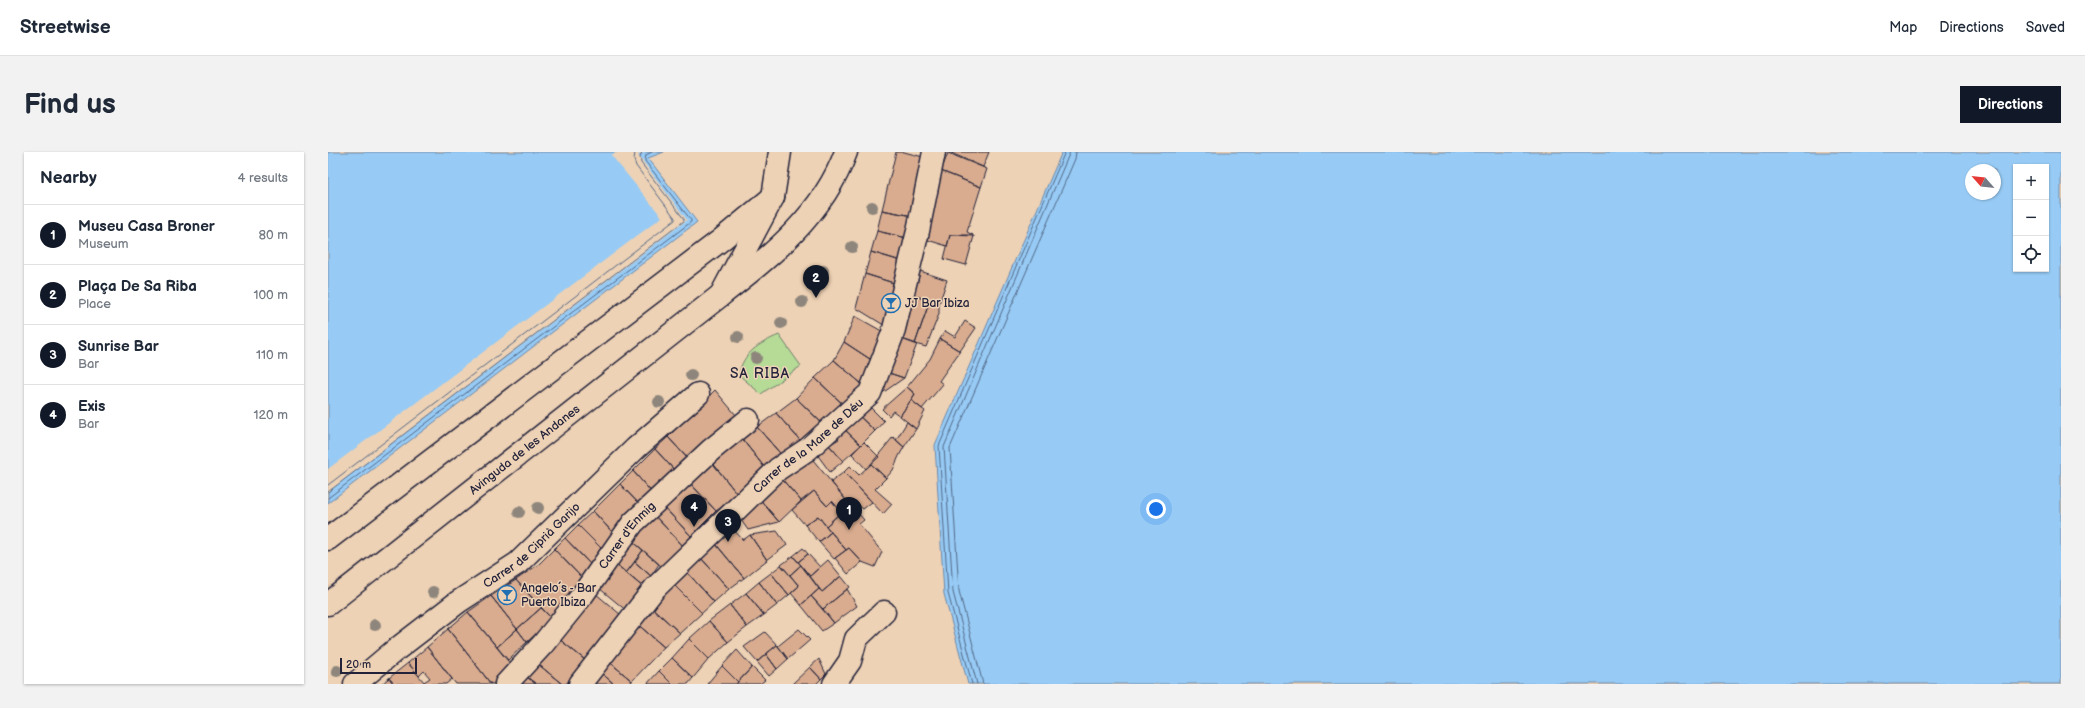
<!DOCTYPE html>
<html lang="en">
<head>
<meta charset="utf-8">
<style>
  body { margin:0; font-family:"Balsamiq Sans",sans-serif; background:#f2f2f3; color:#1f2937 }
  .controls { position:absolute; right:12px; top:12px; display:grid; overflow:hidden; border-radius:0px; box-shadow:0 1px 3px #0004 }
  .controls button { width:36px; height:36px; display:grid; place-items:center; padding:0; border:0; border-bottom:1px solid #e0e1e3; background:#fff; color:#1f2937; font:20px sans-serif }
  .compass { position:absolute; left:1637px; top:12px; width:36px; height:36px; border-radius:50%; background:#fff; box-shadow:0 1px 3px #0004; rotate:297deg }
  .scale { position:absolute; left:12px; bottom:10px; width:77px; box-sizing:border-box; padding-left:4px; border:2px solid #22223b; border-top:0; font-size:11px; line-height:14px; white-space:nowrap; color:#22223b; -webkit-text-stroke:3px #eed2b5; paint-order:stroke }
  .you { position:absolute; left:828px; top:357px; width:14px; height:14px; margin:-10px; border:3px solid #fff; border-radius:50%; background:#1a73e8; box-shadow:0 0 0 6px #1a73e833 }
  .badge { display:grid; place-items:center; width:26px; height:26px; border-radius:50%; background:#111827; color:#fff; font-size:13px; font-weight:700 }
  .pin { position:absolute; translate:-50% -33px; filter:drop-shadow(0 1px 2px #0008) }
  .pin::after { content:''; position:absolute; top:21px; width:14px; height:12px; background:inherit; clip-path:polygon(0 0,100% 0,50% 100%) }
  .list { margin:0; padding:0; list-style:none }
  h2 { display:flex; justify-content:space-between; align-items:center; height:52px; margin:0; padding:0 16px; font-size:17px }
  h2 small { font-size:13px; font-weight:400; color:#747a83 }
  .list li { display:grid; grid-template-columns:26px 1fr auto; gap:12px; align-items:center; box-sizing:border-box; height:60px; padding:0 16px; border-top:1px solid #e0e1e3 }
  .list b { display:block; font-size:15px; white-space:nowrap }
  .list p { margin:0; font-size:13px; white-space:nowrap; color:#747a83 }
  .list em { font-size:13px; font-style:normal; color:#747a83 }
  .icon { flex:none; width:22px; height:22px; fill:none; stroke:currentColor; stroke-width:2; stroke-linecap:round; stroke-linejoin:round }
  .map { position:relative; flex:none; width:1733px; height:532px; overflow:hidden; border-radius:0px }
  header { display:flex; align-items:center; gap:24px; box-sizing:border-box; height:56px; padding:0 20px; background:#fff; border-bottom:1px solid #e0e1e3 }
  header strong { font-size:19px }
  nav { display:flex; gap:22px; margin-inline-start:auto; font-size:14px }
  .intro { display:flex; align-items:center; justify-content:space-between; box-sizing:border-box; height:96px; padding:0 24px }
  h1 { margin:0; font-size:28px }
  .button { padding:10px 18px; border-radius:0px; background:#111827; color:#fff; font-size:14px; font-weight:700 }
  main { display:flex; gap:24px; padding:0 24px }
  aside { flex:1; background:#fff; border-radius:0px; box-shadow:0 1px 3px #0004 }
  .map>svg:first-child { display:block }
  .green { fill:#b5db97; stroke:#6c7e69 }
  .water { fill:#97cbf5; stroke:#6887ab; fill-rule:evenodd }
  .pier { fill:#eed2b5 }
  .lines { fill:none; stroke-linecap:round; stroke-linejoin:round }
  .shore { stroke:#516685; stroke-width:1 }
  .building { fill:#d9ac8f; stroke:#22223b }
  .street-casing { stroke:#22223b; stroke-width:25 }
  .street { stroke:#eed2b5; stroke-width:22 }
  .tree { fill:#8e867c }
  .labels { text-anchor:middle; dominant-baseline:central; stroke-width:3; stroke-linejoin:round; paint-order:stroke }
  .poi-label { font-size:12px; fill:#22223b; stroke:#eed2b5; text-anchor:start }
  .street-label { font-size:12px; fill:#22223b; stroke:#eed2b5 }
  .quarter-label { font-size:14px; letter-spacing:1px; fill:#22223b; stroke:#eed2b5 }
</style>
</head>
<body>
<header>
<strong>Streetwise</strong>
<nav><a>Map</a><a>Directions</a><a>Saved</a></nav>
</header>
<div class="intro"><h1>Find us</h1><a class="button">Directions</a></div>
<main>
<aside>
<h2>Nearby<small>4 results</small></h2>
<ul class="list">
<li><span class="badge">1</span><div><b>Museu Casa Broner</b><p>Museum</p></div><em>80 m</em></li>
<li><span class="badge">2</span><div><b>Plaça De Sa Riba</b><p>Place</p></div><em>100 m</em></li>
<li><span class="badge">3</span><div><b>Sunrise Bar</b><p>Bar</p></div><em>110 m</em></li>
<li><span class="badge">4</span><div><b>Exis</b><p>Bar</p></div><em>120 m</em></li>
</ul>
</aside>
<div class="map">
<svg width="1733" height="532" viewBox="0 0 1733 532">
  <rect width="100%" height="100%" fill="#eed2b5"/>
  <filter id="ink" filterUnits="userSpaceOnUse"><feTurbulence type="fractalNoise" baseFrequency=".025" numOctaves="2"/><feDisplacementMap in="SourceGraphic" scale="8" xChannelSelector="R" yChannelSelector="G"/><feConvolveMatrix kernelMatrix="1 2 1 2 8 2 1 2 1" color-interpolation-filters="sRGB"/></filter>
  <g filter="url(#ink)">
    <!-- green -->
    <path class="green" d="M451,183L473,214L433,242L411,223C414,201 432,191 451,183Z"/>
    <!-- water -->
    <path class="water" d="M0,0H336L320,6L369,70L0,351Z
      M734,0H1733V532H640L616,442L607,293ZM1688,15H1718V117H1688ZM1643,18H1667V42H1643Z"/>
    <!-- pier -->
    <path class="pier" d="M290,0H318L310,3L359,68L0,340V317L334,65L283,3Z"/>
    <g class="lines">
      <!-- shore -->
      <path class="shore" d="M0,333L347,68V66L308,14L306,8L307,0
        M0,340L356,69V67L313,11L312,5L314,0
        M0,346L363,70V68L317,9L318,3L324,0
        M644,532L620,441L611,294L737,0
        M649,532L625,440L616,295L742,0
        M655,532L631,439L622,296L747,7L748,0"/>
    </g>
    <!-- building -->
    <path class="building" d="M568,0H576L599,6L585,64L554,58Z
      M621,0H661L655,15Z
      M620,1L659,17L653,35L613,19Z
      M613,19L653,35L639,80L645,83H622L619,94L593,86Z
      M554,58L585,64L579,86L549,79Z
      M549,79L579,86L573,109L543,100Z
      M622,83L646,84L638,113L616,107Z
      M543,100L573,109L572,133L537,122Z
      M592,119L619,128L611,152L580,142Z
      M537,122L572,133L559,175L528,156Z
      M580,142L602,148L587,192L568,185Z
      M602,148L611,152V162L598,195L587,192Z
      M527,164L559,182L548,211L516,190Z
      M637,169L648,176L632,199L612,187L617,179L627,185Z
      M568,185L589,192L576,226L558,220Z
      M612,187L632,199L611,229L615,232L594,257L583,248L587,242L579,235L602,207Z
      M516,190L548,211L535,233L506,208Z
      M506,208L535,233L520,257L487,226Z
      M558,220L576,226L550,244Z
      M487,226L520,257L499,276L468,246Z
      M579,235L587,242L572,264L565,259L561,264L554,257Z
      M387,238L408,263L361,308L340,285Z
      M468,246L499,276L477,294L448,261Z
      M583,248L597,259L588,277L572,264Z
      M539,252L556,269L547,279L529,262Z
      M448,261L477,294L458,308L429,275Z
      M529,262L547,279L533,293L514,275Z
      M579,270L588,277L576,295L568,288Z
      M429,275L458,308L441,321L414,287Z
      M514,275L533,293L515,309L501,293L511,287L508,282Z
      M340,285L361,308L349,321L327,297Z
      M565,285L576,295L571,304L565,318L558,326L543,312Z
      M414,287L441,321L410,343L383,309Z
      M536,290L551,305L538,317L524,302Z
      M501,293L515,309L502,320L488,301Z
      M327,297L349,321L326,343L305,319Z
      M481,303L522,353L513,360L504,349L499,354L486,339L473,349L453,326Z
      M383,309L410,343L388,359L361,330Z
      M543,312L558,326L547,337L564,352L555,362L516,320L522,314L531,323Z
      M305,319L326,343L314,355L292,332Z
      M516,320L544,350L535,357L526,349L522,353L503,330Z
      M453,326L473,349L451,370L430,345Z
      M361,330L388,359L363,384L335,354Z
      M292,332L314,355L286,382L265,359Z
      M486,339L499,354L504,349L513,360L498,374L490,364L477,373L464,358Z
      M430,345L451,370L420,378L408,361Z
      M526,349L531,354L527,357L536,368L531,372L554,400L547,415L534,410L521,396L518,398L498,374Z
      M335,354L363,384L355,394L326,363Z
      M265,359L286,382L275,398L250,373Z
      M326,363L355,394L335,416L302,387Z
      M490,364L503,380L491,390L477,373Z
      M250,373L275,398L263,413L237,386Z
      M405,377L415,388L422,383L439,408L416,426L388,392Z
      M449,379L459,393L439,408L422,383Z
      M503,380L518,398L506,407L491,390Z
      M237,386L263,413L254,426L226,397Z
      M302,387L315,398L298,421L287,411Z
      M385,389L416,426L401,437L373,406Z
      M475,396L480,402L470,410L465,404Z
      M521,396L534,410L520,422L507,406Z
      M226,397L254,426L224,467L188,428L211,412Z
      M315,398L331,412L323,424L307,410Z
      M480,402L492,415L482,424L470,410Z
      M465,404L473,413L462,423L453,413Z
      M373,406L401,437L386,450L358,419Z
      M500,408L513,424L494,440L482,424Z
      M307,410L323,424L316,436L298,421Z
      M287,411L316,436L300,460L271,436Z
      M453,413L471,434L461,443L443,421Z
      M473,413L491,437L473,453L463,441L471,434L462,423Z
      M358,419L386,450L374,461L345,432Z
      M443,421L461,443L449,453L431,430Z
      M513,424L522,435L495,457L483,444L491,437L494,440Z
      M188,428L213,456L189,477L163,444Z
      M431,430L449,453L436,463L418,441Z
      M345,432L374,461L352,481L321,453Z
      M519,437L529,454L506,471L495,457Z
      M267,441L293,463L257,508L230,486Z
      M418,441L436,463L419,475L402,453Z
      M163,444L189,477L169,495L140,460Z
      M483,444L506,471L494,479L473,453Z
      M321,453L352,481L336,495L307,470Z
      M402,453L419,475L400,490L381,469Z
      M213,456L224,467L199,490L189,477Z
      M140,460L184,514L165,532H163L120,477Z
      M381,469L400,490L381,507L361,487Z
      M307,470L336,495L304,529L278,507Z
      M120,477L163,532H128L99,495Z
      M189,477L199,490L180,508L169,495Z
      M471,477L482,488L460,507L450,494Z
      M437,480L449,493L429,510L416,495Z
      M230,486L257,508L238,532H234L210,512Z
      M361,487L381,507L365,526L344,506Z
      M449,493L460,507L449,517L438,502Z
      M99,495L124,527L118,532H98L96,530L102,526L96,519L91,524L80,511Z
      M409,498L424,515L410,530L394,514Z
      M438,502L449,517L441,524L429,510Z
      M344,506L365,526L360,532H344L331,519Z
      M278,507L304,529L302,532H286L270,518Z
      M491,507L498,522L493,527L482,515Z
      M80,511L96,530L98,532H66L61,526Z
      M210,512L234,532H208L199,525Z
      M394,514L410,530L408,532H379Z
      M424,515L437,528L432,532H408Z
      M482,515L493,527L488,532H464Z
      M270,518L286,532H258Z
      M331,519L344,532H319Z
      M199,525L208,532H193Z
      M61,526L66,532H54Z"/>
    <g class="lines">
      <defs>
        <g id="street">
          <path d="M452,0L445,45L393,143C444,103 495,63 518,0"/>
          <path d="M0,387L393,88L445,45"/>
          <path id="s1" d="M0,452L393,143"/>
          <path id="s2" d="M27,532L65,500L130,450L190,411L308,296L370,242"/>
          <path id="s3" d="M178,532L215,492L253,445L305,371L383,298L420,268"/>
          <path id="s4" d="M252,532L327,436L450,317L480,297L542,241L565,181L590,79L606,0"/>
          <path d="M506,532L522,509L528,487L556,460"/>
        </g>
      </defs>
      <!-- street casing -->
      <use href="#street" class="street-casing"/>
      <!-- street -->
      <use href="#street" class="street"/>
    </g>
    <!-- trees -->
    <g class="tree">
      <circle cx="544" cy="55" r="6"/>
      <circle cx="524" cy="95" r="6"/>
      <circle cx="495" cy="119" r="6"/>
      <circle cx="474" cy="150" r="6"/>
      <circle cx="453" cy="171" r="6"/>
      <circle cx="410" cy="185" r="6"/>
      <circle cx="428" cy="206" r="6"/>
      <circle cx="363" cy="223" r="6"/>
      <circle cx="331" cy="250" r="6"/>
      <circle cx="210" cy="356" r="6"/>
      <circle cx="191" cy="360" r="6"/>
      <circle cx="105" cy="440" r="6"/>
      <circle cx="47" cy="473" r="6"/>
      <circle cx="9" cy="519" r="6"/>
    </g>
  </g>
  <!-- icons -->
  <defs>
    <symbol id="bar-ring" viewBox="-11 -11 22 22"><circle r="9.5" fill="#eed2b5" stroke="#1f6fb2" stroke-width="1.5"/><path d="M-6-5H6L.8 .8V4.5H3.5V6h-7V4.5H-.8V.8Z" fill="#1f6fb2"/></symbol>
  </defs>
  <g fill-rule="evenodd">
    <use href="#bar-ring" x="552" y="140" width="22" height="22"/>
    <use href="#bar-ring" x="168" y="432" width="22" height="22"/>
  </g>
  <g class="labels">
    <!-- poi labels -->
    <g class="poi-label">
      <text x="577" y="151">JJ Bar Ibiza</text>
      <text x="193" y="436">Angelo´s - Bar<tspan x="193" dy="14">Puerto Ibiza</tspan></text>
    </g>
    <!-- street labels -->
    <g class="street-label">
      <text stroke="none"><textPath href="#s4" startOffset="331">Carrer de la Mare de Déu</textPath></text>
      <text stroke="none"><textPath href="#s1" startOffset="250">Avinguda de les Andanes</textPath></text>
      <text stroke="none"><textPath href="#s3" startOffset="192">Carrer d'Enmig</textPath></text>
      <text stroke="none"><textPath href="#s2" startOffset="225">Carrer de Ciprià Garijo</textPath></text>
    </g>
    <!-- quarter labels -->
    <g class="quarter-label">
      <text x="432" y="221">SA RIBA</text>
    </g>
  </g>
</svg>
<div class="controls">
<button>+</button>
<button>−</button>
<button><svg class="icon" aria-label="locate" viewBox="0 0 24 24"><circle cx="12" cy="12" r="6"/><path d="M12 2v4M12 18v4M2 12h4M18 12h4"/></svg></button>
</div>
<svg class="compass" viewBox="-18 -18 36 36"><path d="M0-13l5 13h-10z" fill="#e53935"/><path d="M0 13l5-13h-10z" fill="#747a83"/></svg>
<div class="scale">20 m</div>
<div class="you"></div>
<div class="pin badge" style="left:521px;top:378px">1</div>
<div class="pin badge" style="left:488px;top:146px">2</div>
<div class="pin badge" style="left:400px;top:390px">3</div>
<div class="pin badge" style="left:366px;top:375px">4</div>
</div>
</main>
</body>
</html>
